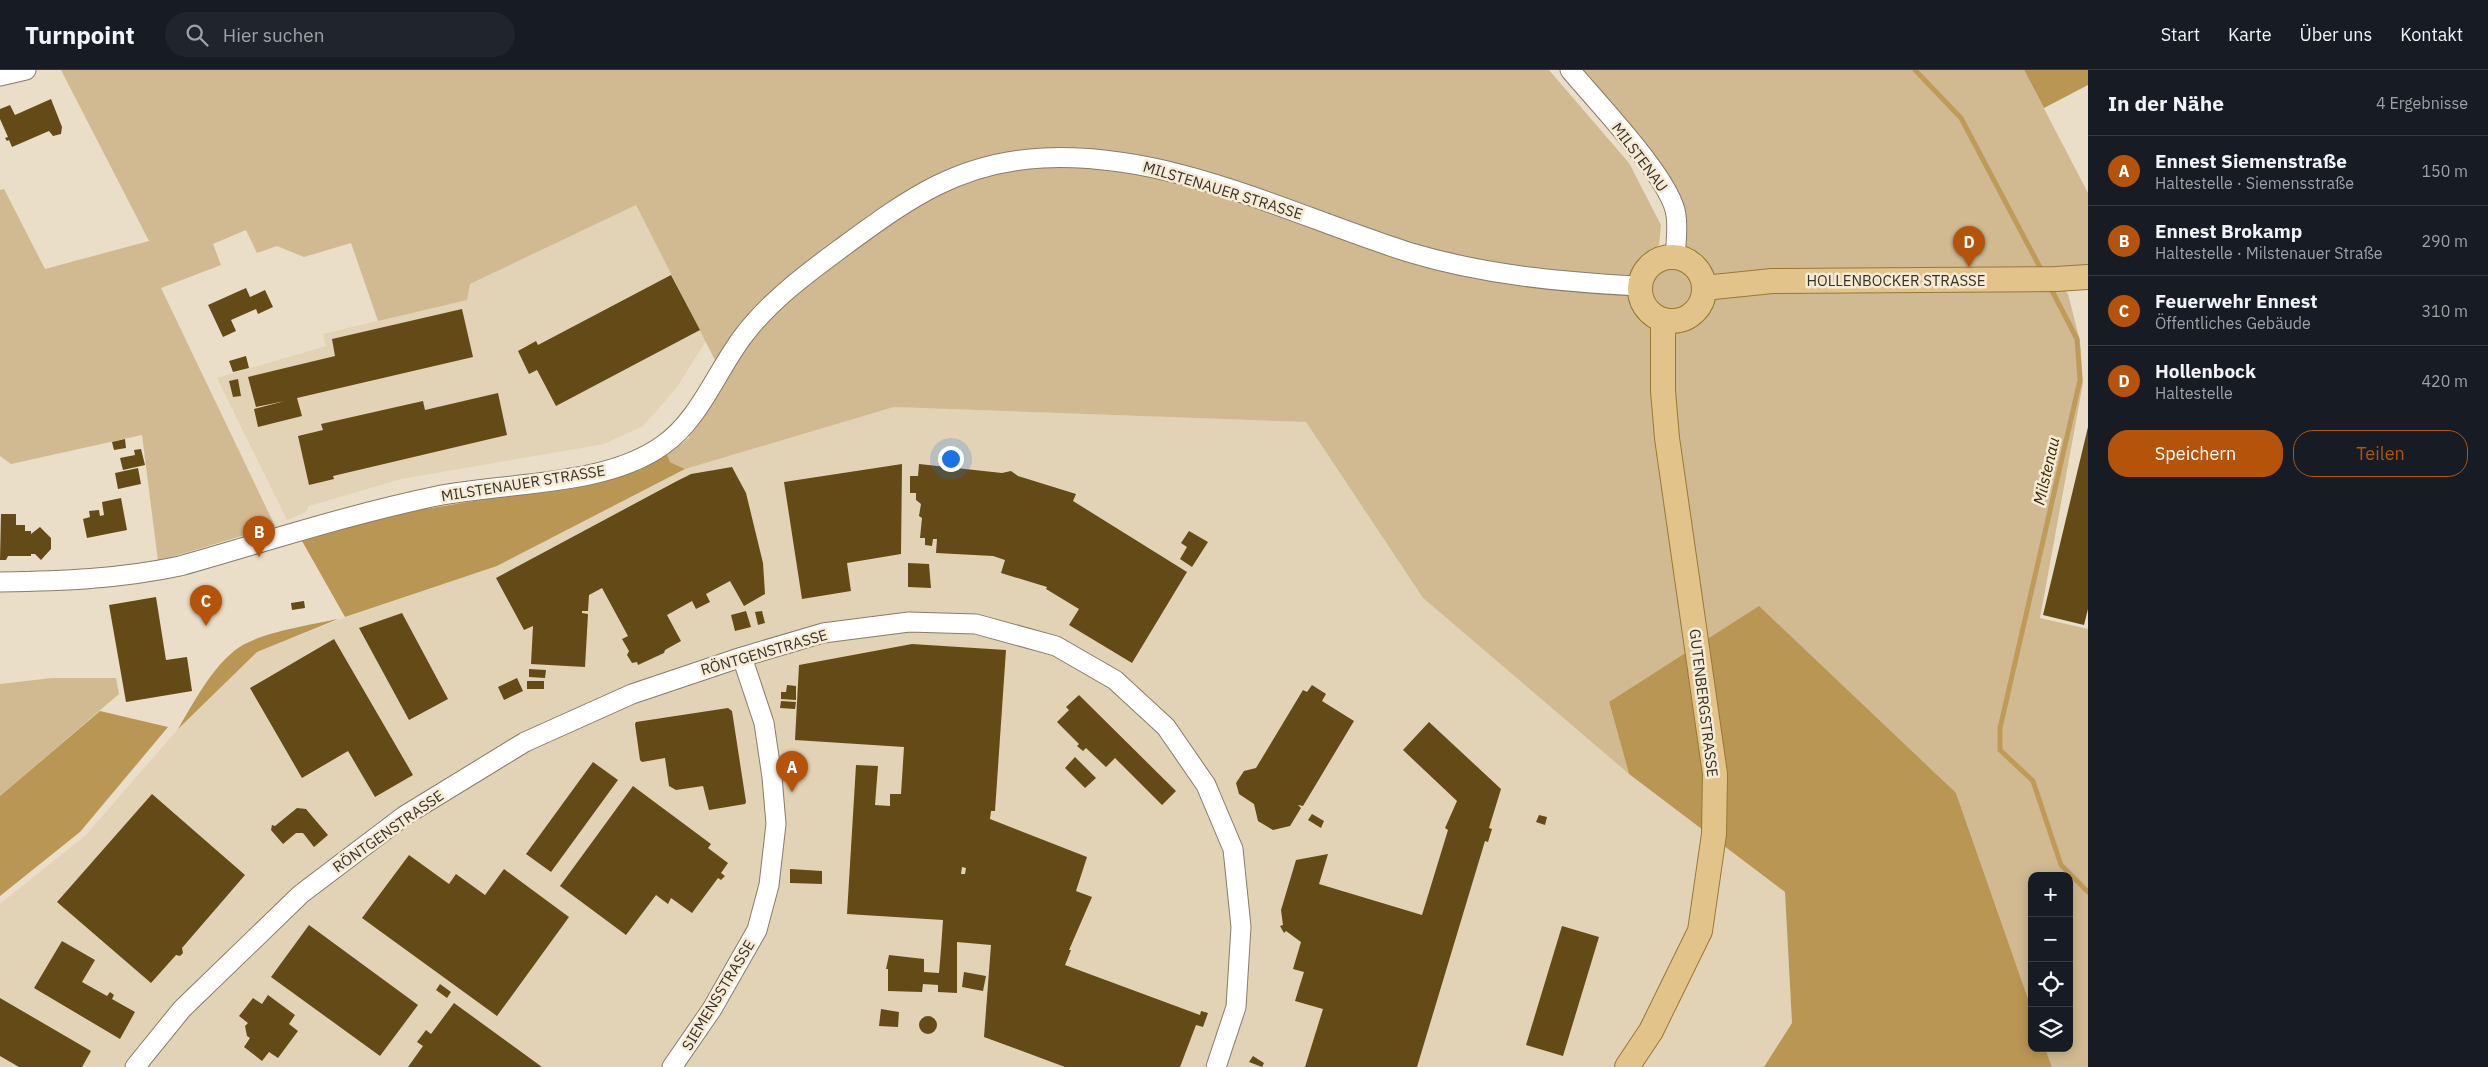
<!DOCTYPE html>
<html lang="de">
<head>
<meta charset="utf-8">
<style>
  body { margin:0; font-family:"IBM Plex Sans",sans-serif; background:#20242c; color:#f1f3f6 }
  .controls { position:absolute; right:15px; bottom:15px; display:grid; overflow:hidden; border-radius:10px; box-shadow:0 2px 12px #0003 }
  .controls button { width:45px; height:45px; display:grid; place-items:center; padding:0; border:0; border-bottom:1px solid #363941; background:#171b24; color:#f1f3f6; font:25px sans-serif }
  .you { position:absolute; left:950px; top:388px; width:18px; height:18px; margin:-12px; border:4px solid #fff; border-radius:50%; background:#1a73e8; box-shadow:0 0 0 8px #1a73e833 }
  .badge { display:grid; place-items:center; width:32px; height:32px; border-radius:50%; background:#b45309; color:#fff; font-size:16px; font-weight:700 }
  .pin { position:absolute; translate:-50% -41px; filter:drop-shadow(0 1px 2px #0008) }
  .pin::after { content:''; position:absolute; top:26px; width:18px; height:15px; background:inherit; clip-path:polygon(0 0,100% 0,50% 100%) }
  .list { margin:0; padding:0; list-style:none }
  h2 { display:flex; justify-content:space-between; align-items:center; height:65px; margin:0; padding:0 20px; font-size:21px }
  h2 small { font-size:16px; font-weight:400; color:#9ea1a6 }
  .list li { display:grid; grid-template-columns:32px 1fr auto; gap:15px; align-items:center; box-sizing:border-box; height:70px; padding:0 20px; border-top:1px solid #363941 }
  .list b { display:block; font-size:19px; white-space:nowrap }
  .list p { margin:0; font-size:16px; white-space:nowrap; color:#9ea1a6 }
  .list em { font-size:16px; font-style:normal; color:#9ea1a6 }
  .actions { display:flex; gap:10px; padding:15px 20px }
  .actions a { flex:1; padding:11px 0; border:1px solid #b45309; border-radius:20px; text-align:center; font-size:18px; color:#b45309 }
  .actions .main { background:#b45309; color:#fff }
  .icon { flex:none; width:28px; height:28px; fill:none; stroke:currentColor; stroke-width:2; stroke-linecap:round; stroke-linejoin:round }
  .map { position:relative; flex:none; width:2088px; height:997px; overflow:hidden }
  header { display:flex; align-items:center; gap:30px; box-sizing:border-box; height:70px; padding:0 25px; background:#171b24; border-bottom:1px solid #363941 }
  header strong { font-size:24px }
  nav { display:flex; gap:28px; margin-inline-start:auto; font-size:18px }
  .search { width:350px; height:45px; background:#20242c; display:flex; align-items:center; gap:12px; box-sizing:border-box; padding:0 18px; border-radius:28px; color:#9ea1a6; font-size:19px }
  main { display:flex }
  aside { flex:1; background:#171b24 }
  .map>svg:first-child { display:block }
  .built { fill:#e2d2b6 }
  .green { fill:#d1ba92 }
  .forest { fill:#ba9654 }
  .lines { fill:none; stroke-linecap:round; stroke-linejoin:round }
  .stream { stroke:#bf9b59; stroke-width:5 }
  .building { fill:#644a16; fill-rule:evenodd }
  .minor-casing { stroke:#887c69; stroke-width:21 }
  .major-casing { stroke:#997735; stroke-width:26 }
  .minor { stroke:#fff; stroke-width:19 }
  .major { stroke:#e2c48a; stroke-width:24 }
  .labels { text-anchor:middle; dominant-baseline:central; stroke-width:5; stroke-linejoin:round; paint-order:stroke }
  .street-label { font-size:15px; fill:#363129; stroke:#f7ebd5 }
  .water-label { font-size:16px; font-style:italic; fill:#38290a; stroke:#f7ebd5 }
</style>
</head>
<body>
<header>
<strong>Turnpoint</strong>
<div class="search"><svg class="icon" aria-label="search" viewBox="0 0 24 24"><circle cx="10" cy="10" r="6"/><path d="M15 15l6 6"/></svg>Hier suchen</div>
<nav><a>Start</a><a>Karte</a><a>Über uns</a><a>Kontakt</a></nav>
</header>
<main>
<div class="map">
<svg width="2088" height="997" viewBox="0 0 2088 997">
  <rect width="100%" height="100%" fill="#eadec8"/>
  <!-- built -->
  <path class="built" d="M636,135L706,271L675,320L643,356L604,374L401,409L309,436L306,442L287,450L217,308L326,276L323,264L466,230L470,214Z
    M894,337L1306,352L1423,528L1629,704L1785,822L1792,953L1764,997H0V834L86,765L178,659L257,582L338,550L497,496L685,399Z"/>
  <!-- green -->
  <path class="green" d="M61,0H1549L1629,93L1661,155L1659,175L1632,200L1667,187L1676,143L1570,0H2024L2088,123V207L2056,210L2068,224L2080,271L2083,313L2040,548L2088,559V997H2052L2045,978H2069V806H2032V940L1956,723L1609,632L1629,704L1423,528L1306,352L894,337L685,399L670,392L667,384L689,368V351L720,300L636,135L470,214L467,230L378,251L351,173L304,187L277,176L257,183L246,160L213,174L221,195L161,218L275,456L158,491L142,365L11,394L0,386V120L4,119L45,199L149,171Z
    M52,608H116L119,624L0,726V614Z"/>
  <!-- forest -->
  <path class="forest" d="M2024,0H2088V15L2044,38Z
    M667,384L670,392L685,399L497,496L345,547L302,471L395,444L607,409L640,400Z
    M1759,536L1956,723L2032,940V978H2045L2052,997H1764L1792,953L1785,822L1629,704L1609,632Z
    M338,549L257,582L178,659C194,632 210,601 234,581C255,563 310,555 338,549Z
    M100,641L168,657L80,762L0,826V726Z"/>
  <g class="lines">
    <!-- stream -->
    <path class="stream" d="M1915,0L1961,48L2043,203
      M2049,215L2077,269L2080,310L2000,658V680L2033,711L2061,795L2088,822"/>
  </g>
  <!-- building -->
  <path class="building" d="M51,29L62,57L61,64L53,66L49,61L12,77L9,70L7,71L5,68L8,67L0,49V39L10,35L15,45Z
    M671,205L700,260L556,336L537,300L529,304L518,281L536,271L538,275Z
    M246,218L250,227L265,220L273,237L258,244L256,239L231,250L236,261L223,267L208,235Z
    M462,239L473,287L297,328L302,346L258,357L254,339L285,331L256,337L248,307L335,286L332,269Z
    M246,286L249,298L233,302L229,291Z
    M238,309L241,326L233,327L229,311Z
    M498,323L507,365L333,406L334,409L309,415L298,366L323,360L321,354L423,331L425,340Z
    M2088,357V539L2084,555L2043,545Z
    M125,369L126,378L114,380L112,372Z
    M141,379L145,395L123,400L120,388L135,385L134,380Z
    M902,394L901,484L847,493L851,521L802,529L784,412Z
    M919,394L1002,403L1011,401L1018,406L1076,424L1073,431L1187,502L1132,593L1069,555L1079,539L1046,519L1047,517L1001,503L1005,490L993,486L936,483L937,469H933L932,476L925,475V468H920L922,448L919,446L921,434L916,430V423H910V406H918Z
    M732,397L746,423L763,493L765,524L744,536L730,511L706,524L710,532L696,539L692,531L667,545L681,571L665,580L664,583L638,595L637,592L632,593L627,585L629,581L622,569L628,566L602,518L589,525L588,541H582V543L588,544L585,597L531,594L533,556L524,560L496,508L677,411L691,404Z
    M138,398L141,414L118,419L115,403Z
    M121,428L127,460L87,468L83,449L90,447L89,441L99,440L100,446L104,445L102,432Z
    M1,444H16V455H25V461H31V464L40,457L51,468V479L41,490L35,484H31V486H8L6,490H0Z
    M1189,461L1208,472L1192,497L1180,489L1187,477L1181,473Z
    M908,493L929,494L931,518L908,517Z
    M156,527L166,590L187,587L192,621L126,632L109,535Z
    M304,531L305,538L292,540L291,533Z
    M746,541L751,557L735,561L731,545Z
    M762,541L765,553L758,555L755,542Z
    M402,543L448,629L409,650L359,558Z
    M334,569L413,705L375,727L348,681L302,708L250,618Z
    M912,574L1006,580L995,741H991L990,749L1087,787L1076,821L1092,827L1069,880H1071L1065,895L1200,945L1201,941L1208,943L1203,957L1196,955L1180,997H1065L984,967L991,875L957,872V923L938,922V915L923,914L922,922L888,921V899H886L889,885L924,889V902L939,903L941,879L943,850L847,844L856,695L878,696L875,735L890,736V724H901L904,677L795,670L799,595ZM962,797L966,798L965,804H961Z
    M529,599L546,600L545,608L529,607Z
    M517,608L523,621L504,630L498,617Z
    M527,611H544V619H527Z
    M787,615L796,616V630L781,629V622H786Z
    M1312,615L1326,624L1322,631L1354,651L1303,736L1298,735L1301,738L1290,756L1273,760L1258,751L1254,734L1239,724L1236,713L1244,701L1256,698L1303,620L1307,622Z
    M1079,625L1176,721L1162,735L1115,688L1106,697L1086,678L1083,681L1077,676L1079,674L1057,652L1069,640L1066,637Z
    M781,631L796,632L795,639L780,638Z
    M728,638L732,641L746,732L745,734L709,740L703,716L676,720L669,716L665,688L642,692L640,690L635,654L636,652Z
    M1429,652L1501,719L1489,758L1492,759L1488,772L1485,771L1417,997H1305L1323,939L1295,931L1304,902L1293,899L1301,872L1286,861L1284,863L1280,856L1283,855L1281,840L1296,790L1328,784L1319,814L1422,845L1448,760L1445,758L1457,731L1403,680Z
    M1075,687L1096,708L1085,718L1065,698Z
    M593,692L618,710L551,802L526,784Z
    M633,716L711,774L708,778L728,793L721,803L725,806L721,810L718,808L692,843L671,828L668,834L656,825L626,865L560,816Z
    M152,724L245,805L182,878L183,883L180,886L176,885L151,913L57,832Z
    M297,738L306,739L328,765L314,777L303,763H296L283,774L271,760L272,755L275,756Z
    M1312,744L1324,751L1321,758L1308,750Z
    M1539,745L1547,747L1545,755L1536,752Z
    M409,785L449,814L456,804L485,825L504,799L569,847L497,946L362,848Z
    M790,799L822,801V814L790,813Z
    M309,855L418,935L380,986L271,907Z
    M1562,856L1599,867L1563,986L1526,975Z
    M62,871L95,890L82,912L107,926L110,922L114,925L112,929L135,942L120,969L34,918Z
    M964,902L986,906L983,921L962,917Z
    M440,914L451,922L447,928L436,920Z
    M268,925L295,945L289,954L298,961L278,988L269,982L262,991L244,977L250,968L247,966L245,956L248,953L239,946L253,928L262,934Z
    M0,928L91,981L82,997H19L0,986Z
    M454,933L542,997H408L423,976L417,972L426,960L431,964Z
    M881,939L899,942L898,957L879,956Z
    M919 955a9 9 0 1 1 18 0a9 9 0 1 1-18 0Z
    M1253,986L1264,993L1262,997L1249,992Z"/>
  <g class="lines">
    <defs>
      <path id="minor" d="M1570,0C1595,30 1672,110 1676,145C1678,158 1676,173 1675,187
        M0,6L26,0
        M0,512C62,511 119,509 180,496C265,472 350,444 437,426C506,412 605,417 663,375C700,349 717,300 744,265C770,231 806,204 840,179C907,130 957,92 1043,88C1171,82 1289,144 1408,182C1484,205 1561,212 1639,216
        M135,997L182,939L301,824L404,746L525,672L632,624L742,587L823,563L909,552L976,554L1056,576L1115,610L1166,657L1206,715L1233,779L1241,857L1236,937L1216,997
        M672,997L712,939L757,860L769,815L776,754L772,707L764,653L742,587"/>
      <path id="major" d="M1640 219a32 32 0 1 1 64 0a32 32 0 1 1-64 0Z
        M1704,218L1772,211L2056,209L2088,207
        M1627,997L1651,961L1700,861L1714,764L1715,704L1667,368L1663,321V251"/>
    </defs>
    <!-- minor casing -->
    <use href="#minor" class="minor-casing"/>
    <!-- major casing -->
    <use href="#major" class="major-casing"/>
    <!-- minor -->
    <use href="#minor" class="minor"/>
    <!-- major -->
    <use href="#major" class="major"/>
  </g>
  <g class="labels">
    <!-- street labels -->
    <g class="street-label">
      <text transform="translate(1640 87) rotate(53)">MILSTENAU</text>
      <text transform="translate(1223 120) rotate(17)">MILSTENAUER STRASSE</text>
      <text x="1896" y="210">HOLLENBOCKER STRASSE</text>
      <text transform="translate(523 413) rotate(-9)">MILSTENAUER STRASSE</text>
      <text transform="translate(764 582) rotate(-16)">RÖNTGENSTRASSE</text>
      <text transform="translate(1704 633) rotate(83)">GUTENBERGSTRASSE</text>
      <text transform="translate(388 761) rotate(-35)">RÖNTGENSTRASSE</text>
      <text transform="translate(718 925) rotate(-59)">SIEMENSSTRASSE</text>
    </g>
    <!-- water labels -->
    <g class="water-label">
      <text transform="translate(2046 401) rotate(-77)">Milstenau</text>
    </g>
  </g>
</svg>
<div class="controls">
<button>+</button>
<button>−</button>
<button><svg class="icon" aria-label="locate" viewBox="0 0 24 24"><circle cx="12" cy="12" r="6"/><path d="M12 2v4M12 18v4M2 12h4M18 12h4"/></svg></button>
<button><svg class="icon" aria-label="layers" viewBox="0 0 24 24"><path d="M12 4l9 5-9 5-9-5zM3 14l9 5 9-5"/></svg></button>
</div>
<div class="you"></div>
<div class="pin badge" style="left:792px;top:722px">A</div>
<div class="pin badge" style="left:259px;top:487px">B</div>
<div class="pin badge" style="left:206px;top:556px">C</div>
<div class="pin badge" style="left:1969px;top:197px">D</div>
</div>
<aside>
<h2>In der Nähe<small>4 Ergebnisse</small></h2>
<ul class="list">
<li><span class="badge">A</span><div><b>Ennest Siemenstraße</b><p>Haltestelle · Siemensstraße</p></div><em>150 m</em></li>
<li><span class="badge">B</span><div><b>Ennest Brokamp</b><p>Haltestelle · Milstenauer Straße</p></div><em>290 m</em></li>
<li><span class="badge">C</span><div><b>Feuerwehr Ennest</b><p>Öffentliches Gebäude</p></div><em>310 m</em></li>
<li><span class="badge">D</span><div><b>Hollenbock</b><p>Haltestelle</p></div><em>420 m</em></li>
</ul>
<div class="actions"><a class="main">Speichern</a><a>Teilen</a></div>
</aside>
</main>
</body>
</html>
